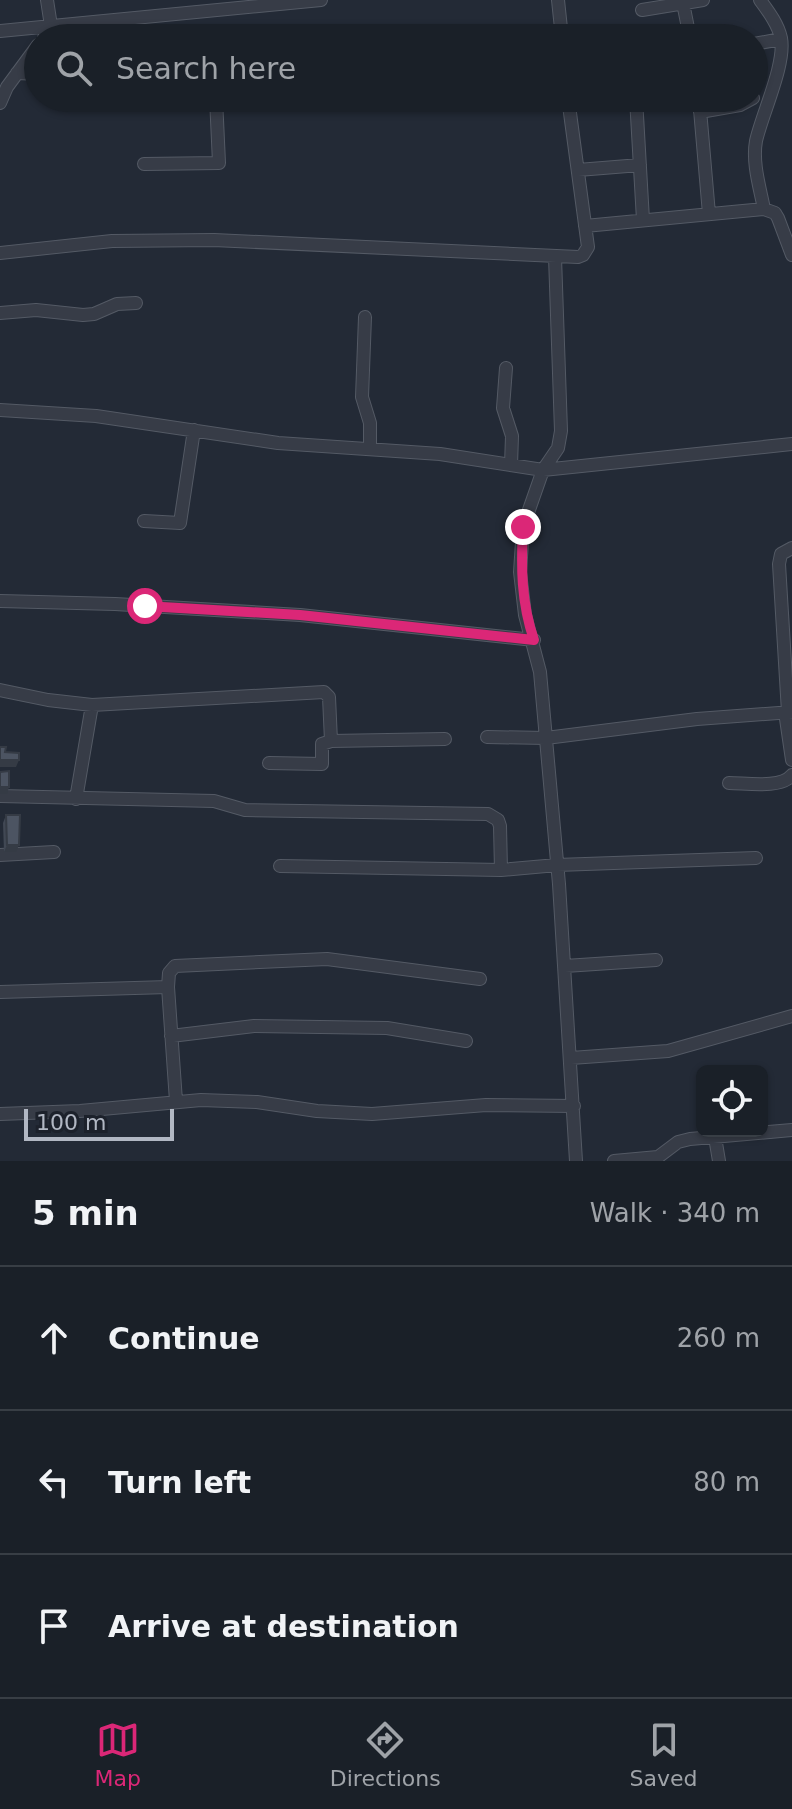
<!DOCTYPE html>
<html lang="en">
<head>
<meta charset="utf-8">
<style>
  body { margin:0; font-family:"DejaVu Sans",sans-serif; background:#272d34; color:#f1f3f6 }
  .controls { position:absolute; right:24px; bottom:24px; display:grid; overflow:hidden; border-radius:12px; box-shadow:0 2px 6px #0004 }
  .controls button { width:72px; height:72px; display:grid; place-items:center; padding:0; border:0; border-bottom:2px solid #383e45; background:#1a2028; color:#f1f3f6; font:40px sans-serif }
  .scale { position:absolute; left:24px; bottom:20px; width:150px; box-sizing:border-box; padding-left:8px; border:4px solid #b1b7c3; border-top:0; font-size:22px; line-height:28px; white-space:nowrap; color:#b1b7c3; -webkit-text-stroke:6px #1c212b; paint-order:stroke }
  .stop { position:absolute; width:24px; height:24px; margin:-18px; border:6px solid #db2777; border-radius:50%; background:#fff }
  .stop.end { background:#db2777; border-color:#fff; box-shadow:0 2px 8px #0008 }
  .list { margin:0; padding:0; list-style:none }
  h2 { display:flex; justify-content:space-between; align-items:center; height:104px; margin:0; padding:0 32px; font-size:34px }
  h2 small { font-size:26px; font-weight:400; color:#9fa3a8 }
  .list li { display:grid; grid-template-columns:52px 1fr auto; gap:24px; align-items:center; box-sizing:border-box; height:144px; padding:0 32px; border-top:2px solid #383e45 }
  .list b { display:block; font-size:30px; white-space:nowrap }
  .list em { font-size:26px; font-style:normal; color:#9fa3a8 }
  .icon { flex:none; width:44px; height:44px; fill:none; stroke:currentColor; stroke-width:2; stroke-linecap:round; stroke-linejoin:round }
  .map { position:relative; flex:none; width:792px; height:1161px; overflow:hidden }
  .search { position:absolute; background:#1a2028; box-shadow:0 2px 6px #0004; left:24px; right:24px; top:24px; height:88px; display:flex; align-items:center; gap:20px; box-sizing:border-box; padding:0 28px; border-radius:44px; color:#9fa3a8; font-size:30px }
  .sheet { height:536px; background:#1a2028 }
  nav { display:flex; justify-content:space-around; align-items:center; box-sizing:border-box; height:112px; border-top:2px solid #383e45; background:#1a2028; font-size:22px; color:#9fa3a8 }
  nav a { display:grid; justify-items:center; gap:4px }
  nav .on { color:#db2777 }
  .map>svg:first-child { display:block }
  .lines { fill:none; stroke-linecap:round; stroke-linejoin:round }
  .minor-casing { stroke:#545a65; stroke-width:14 }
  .minor { stroke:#373c47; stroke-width:12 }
  .wall { fill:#414854 }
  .shaded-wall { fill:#353b45 }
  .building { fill:#4c5462; stroke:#353b45; stroke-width:2 }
  .route { stroke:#db2777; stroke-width:10 }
</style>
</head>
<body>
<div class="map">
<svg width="792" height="1161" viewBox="0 0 792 1161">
  <rect width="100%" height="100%" fill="#232a36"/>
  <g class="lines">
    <defs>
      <path id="minor" d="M558,0L562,38
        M760,0C768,11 778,24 781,38C786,64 762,114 756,141C752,163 760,188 764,209
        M683,3L690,38
        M642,10L703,0
        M0,31L321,0
        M44,38L51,26L47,0
        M754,44L781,39
        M17,73L38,74
        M636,98L643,220
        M699,98L709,214
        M0,103L7,87L38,45
        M700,112L740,105L753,98
        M144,164L219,163L216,98
        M578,170L640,165
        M585,226L764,209L775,213L778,218L792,255
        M0,253L112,241L214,240L578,257L583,255L588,247L568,98
        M555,257L561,431L558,448L543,470L523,527L520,572L525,615L540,672L559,884L576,1161
        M0,313L36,310L83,315L94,314L117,304L136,303
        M365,317L362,397L370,423V449
        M506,368L503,408L512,436L511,465
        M0,410L96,416L278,443L440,454L543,470L792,444
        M144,521L180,523L194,430
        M0,601L115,604L300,615L534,640
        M0,690L48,700L92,705L324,692L329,697L331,741L445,739
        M785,712L792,760
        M788,712L779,564L781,554L792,548
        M487,737L546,738L697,719L792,712
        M269,763L322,764V744L331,741
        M729,783C746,783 781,789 792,775
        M0,796L214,801L245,810L488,814L498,820L500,826L501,870L557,865L756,858
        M76,799L92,705
        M0,855L54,852
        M280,866L501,870
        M565,966L656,960
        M0,992L168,987
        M171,1036L254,1026L387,1028L466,1041
        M571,1058L668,1051L792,1016
        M176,1101L168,987L169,973L175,966L327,959L480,979
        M0,1114L80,1111L201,1100L257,1102L317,1111L372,1114L486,1105L574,1106
        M715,1137L719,1161
        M614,1161L658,1157L678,1142L690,1139L792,1130"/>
    </defs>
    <!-- minor casing -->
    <use href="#minor" class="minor-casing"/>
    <!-- minor -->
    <use href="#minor" class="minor"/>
  </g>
  <!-- wall -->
  <path class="wall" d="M6,815L16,852H4L3,823Z"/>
  <!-- shaded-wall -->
  <path class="shaded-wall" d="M0,760H19L16,767H0Z
    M0,787H9L7,794H0Z
    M7,845H19L16,852H4Z"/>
  <!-- building -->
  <path class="building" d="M0,747H6L5,752L19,753V760H0Z
    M9,771V787H0V772Z
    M6,815H20L19,845H7Z"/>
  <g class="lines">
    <!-- route -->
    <path class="route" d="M145,606L300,615L534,640C521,602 521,567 523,527"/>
  </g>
</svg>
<div class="controls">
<button><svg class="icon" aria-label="locate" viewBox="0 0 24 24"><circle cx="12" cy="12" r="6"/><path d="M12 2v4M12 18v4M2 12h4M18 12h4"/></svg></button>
</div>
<div class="scale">100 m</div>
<div class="stop" style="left:145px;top:606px"></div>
<div class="stop end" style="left:523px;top:527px"></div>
<div class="search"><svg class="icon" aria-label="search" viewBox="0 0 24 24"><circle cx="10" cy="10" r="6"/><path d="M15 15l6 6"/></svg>Search here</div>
</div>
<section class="sheet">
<h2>5 min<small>Walk · 340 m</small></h2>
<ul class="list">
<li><svg class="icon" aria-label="ahead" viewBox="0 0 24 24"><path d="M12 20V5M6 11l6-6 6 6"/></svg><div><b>Continue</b></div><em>260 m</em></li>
<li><svg class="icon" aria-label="left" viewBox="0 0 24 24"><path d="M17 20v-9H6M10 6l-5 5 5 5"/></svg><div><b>Turn left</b></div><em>80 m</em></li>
<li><svg class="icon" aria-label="arrive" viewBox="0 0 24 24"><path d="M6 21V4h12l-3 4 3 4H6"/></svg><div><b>Arrive at destination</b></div></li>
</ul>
</section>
<nav>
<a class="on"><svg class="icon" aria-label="map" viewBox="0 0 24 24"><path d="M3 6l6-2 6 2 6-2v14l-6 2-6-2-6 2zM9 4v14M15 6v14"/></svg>Map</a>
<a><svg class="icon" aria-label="directions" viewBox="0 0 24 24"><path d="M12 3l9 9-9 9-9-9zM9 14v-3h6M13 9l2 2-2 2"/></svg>Directions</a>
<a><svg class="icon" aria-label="saved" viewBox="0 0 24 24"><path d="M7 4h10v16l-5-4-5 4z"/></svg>Saved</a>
</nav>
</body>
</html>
